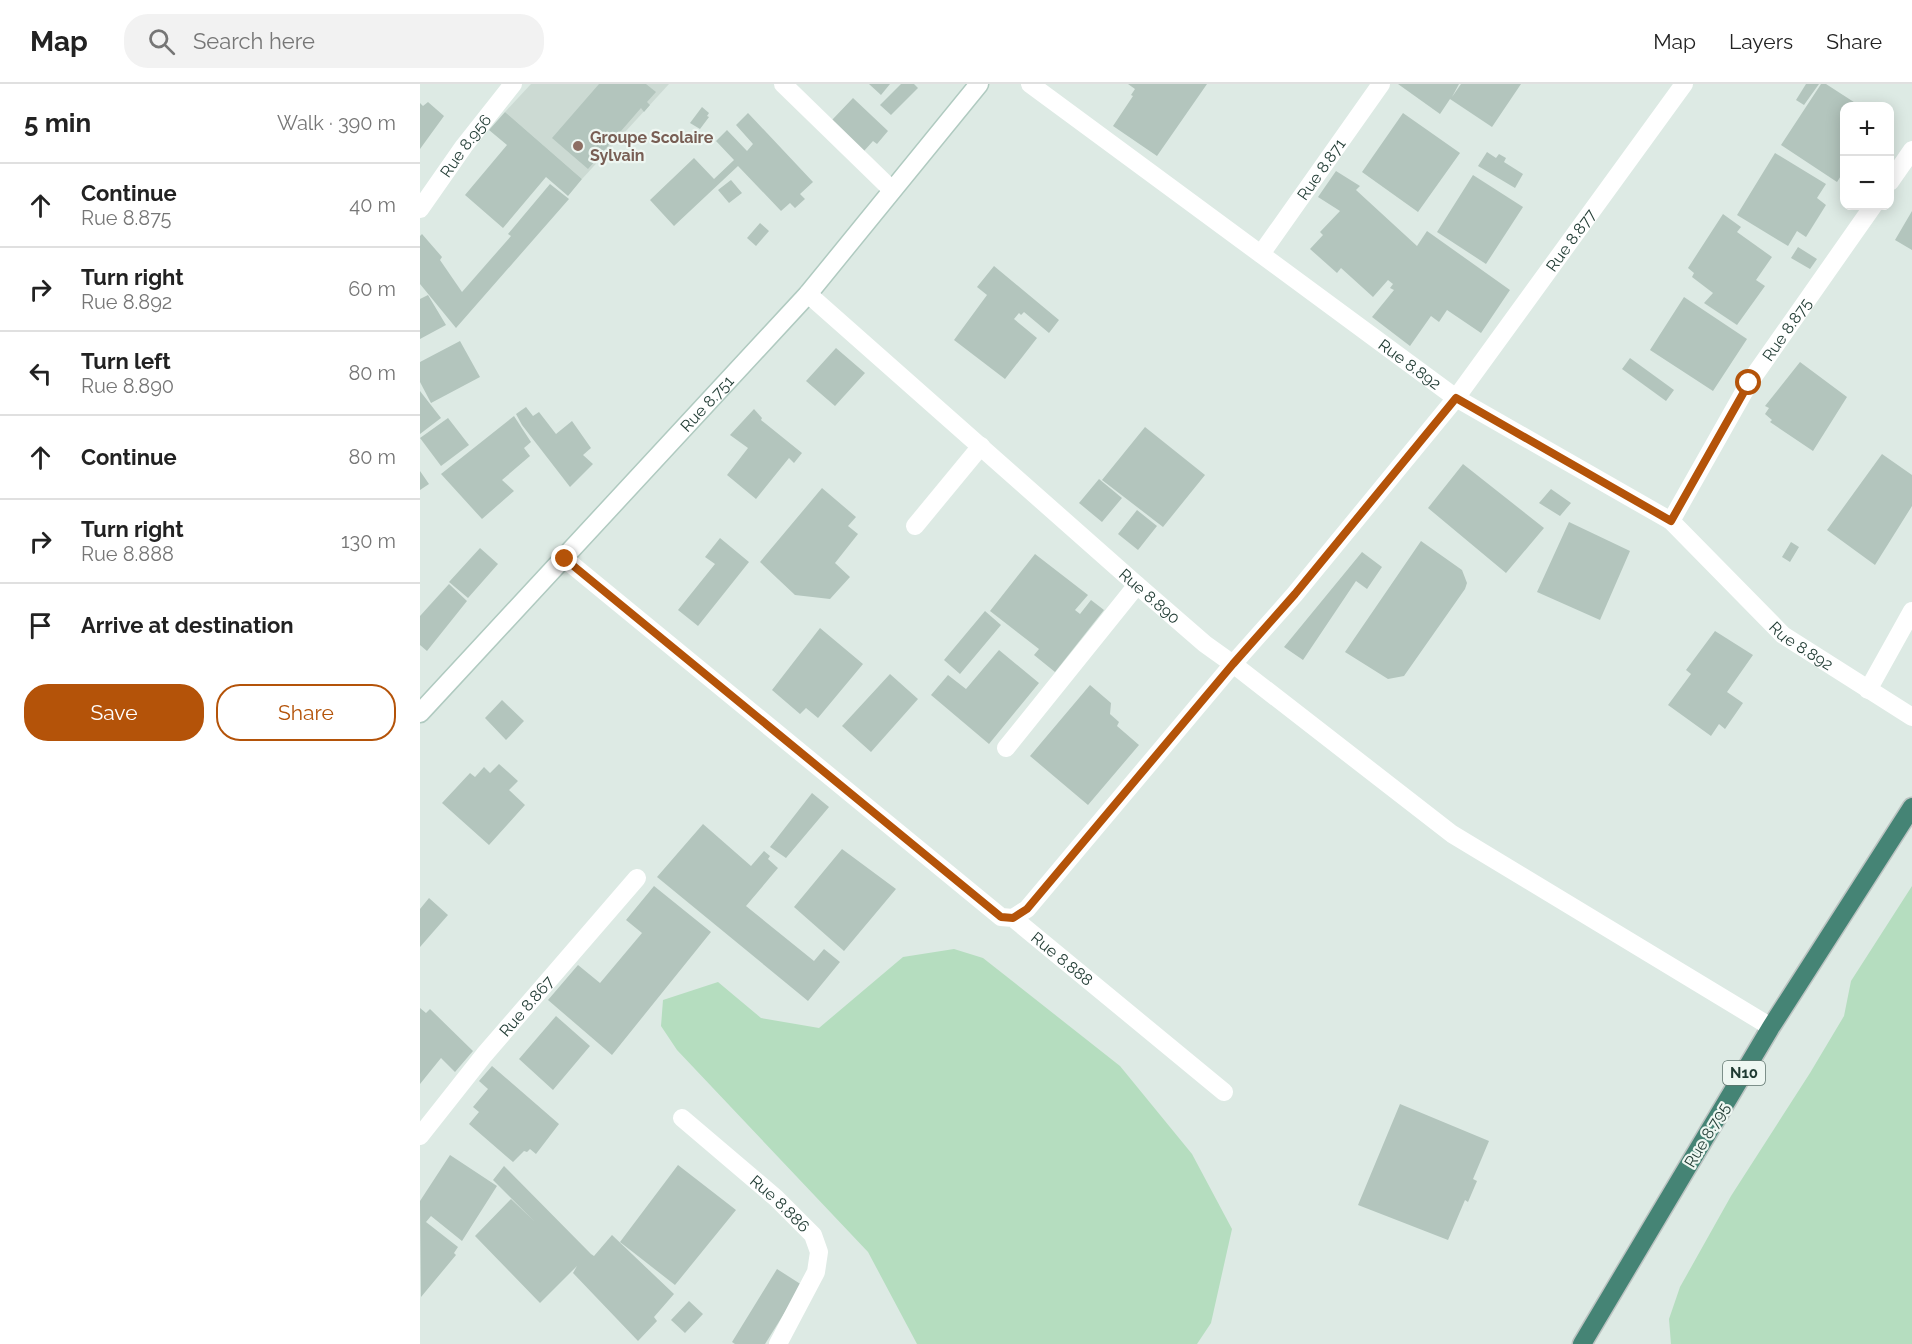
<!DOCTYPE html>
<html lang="en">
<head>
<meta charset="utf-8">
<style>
  body { margin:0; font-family:Raleway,sans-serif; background:#f2f2f2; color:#222 }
  .controls { position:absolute; right:18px; top:18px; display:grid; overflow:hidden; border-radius:12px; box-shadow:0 3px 15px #0003 }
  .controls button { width:54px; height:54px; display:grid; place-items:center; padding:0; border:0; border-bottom:2px solid #e0e0e0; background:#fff; color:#222; font:30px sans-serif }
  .stop { position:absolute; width:18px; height:18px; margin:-14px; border:4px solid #b45309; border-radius:50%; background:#fff }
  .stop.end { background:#b45309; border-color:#fff; box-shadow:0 2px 6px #0008 }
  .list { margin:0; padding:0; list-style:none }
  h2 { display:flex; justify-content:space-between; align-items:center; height:78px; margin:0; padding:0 24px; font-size:26px }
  h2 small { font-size:20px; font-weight:400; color:#767676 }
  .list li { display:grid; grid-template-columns:39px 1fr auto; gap:18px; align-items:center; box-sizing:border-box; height:84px; padding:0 24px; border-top:2px solid #e0e0e0 }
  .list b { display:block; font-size:22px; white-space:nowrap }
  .list p { margin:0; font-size:20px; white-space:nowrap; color:#767676 }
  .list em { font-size:20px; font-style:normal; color:#767676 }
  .actions { display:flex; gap:12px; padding:18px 24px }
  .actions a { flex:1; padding:14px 0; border:2px solid #b45309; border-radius:24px; text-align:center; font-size:21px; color:#b45309 }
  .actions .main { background:#b45309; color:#fff }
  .icon { flex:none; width:33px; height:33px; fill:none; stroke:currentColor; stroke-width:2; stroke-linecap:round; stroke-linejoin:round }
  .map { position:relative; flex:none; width:1492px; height:1260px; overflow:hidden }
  header { display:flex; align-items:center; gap:36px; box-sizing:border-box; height:84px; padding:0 30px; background:#fff; border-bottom:2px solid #e0e0e0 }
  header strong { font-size:28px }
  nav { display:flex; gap:33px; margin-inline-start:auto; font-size:21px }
  .search { width:420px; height:54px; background:#f2f2f2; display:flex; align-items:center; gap:15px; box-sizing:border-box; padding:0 21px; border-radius:24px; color:#767676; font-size:22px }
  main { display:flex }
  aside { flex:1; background:#fff }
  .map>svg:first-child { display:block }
  .built { fill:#ccdad3 }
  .green { fill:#b5ddbf }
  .building { fill:#b3c5bd }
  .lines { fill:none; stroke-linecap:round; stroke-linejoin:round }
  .secondary-casing { stroke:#b0cac0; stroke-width:21 }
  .trunk-casing { stroke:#bcc4c2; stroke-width:21 }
  .minor { stroke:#fff; stroke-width:18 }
  .secondary { stroke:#fff; stroke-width:18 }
  .trunk { stroke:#458475; stroke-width:18 }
  .route { stroke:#b45309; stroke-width:8 }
  .education-dot { fill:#8d6e63; stroke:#eef7f2; stroke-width:2 }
  .labels { text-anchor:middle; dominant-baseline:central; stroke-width:4.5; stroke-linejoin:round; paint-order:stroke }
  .shield { fill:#eef7f2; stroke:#5d736c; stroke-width:1.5 }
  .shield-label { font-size:15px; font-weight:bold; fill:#1f3a32 }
  .education-label { font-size:16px; font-weight:bold; fill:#785e54; stroke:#eef7f2; text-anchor:start }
  .street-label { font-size:16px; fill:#1f3a32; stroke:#eef7f2 }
</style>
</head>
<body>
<header>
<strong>Map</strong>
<div class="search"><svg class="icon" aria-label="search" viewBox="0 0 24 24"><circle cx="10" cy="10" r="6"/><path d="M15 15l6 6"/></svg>Search here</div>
<nav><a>Map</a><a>Layers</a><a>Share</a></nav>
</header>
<main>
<aside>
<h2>5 min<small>Walk · 390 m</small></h2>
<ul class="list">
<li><svg class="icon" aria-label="ahead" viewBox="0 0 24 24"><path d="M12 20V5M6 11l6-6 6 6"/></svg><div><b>Continue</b><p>Rue 8.875</p></div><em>40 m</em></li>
<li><svg class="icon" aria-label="right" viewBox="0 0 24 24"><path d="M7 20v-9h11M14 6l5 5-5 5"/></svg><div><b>Turn right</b><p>Rue 8.892</p></div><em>60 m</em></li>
<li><svg class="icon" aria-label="left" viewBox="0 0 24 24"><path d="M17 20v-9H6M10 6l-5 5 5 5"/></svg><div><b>Turn left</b><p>Rue 8.890</p></div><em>80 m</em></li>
<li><svg class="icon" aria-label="ahead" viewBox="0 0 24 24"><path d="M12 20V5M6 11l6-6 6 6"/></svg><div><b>Continue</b></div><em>80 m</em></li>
<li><svg class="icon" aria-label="right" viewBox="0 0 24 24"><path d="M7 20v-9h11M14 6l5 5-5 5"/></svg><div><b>Turn right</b><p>Rue 8.888</p></div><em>130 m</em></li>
<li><svg class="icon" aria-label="arrive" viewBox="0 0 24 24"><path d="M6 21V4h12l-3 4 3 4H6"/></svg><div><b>Arrive at destination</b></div></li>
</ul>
<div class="actions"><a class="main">Save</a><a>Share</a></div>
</aside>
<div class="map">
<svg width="1492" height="1260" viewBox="0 0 1492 1260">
  <rect width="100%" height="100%" fill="#ddeae4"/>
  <!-- built -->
  <path class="built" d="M111,0H249L162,95L85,28Z"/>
  <!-- green -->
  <path class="green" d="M1492,802V1260H1251L1249,1235L1260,1203L1311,1112L1390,989L1424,932L1431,897Z
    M534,865L563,874L700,982L772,1070L812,1145L791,1239L777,1260H497L448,1168L257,966L241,942L243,916L298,898L341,934L399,944L483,873Z"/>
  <!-- building -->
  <path class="building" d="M179,0H226L236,8L227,18L230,21L224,28L221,24L168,85L132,54Z
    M449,0H470L461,11Z
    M481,0H494L498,4L471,31L460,21Z
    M708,0H787L737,72L693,42L713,12L711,11L715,5Z
    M978,0H1039L1032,13L1041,0H1101L1072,43L1030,15L1020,30Z
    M1386,0H1399L1384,21L1376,16Z
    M1401,0H1406L1440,22H1424V87L1417,98L1361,61Z
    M433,14L468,47L457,60L453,57L444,67L412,36Z
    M8,18L24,32L0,65V19L3,22Z
    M282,23L289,29L287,32L289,33L280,45L270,39Z
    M85,28L162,95L148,112L126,93L83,144L45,111L87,61L69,46Z
    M328,29L393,98L380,110L385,115L375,124L370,119L361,127L318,82L254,142L230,116L274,74L294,95L314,76L296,57L307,46L327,67L333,60L316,41Z
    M983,29L1040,69L998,128L942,88Z
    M1067,68L1076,74L1079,70L1086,74L1084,78L1103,90L1095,104L1058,82Z
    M1355,69L1406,100L1397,114L1406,121L1386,153L1377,147L1368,162L1317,131Z
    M916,87L940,102L936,106L997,162L1007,147L1090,206L1061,249L1027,226L1019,238L1011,232L990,262L952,233L974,206L970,204L973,200L968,196L953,213L921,184L917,189L890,165L903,151L900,148L920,127L898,113Z
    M1053,91L1103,123L1066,180L1017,148Z
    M311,96L322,109L309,119L298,106Z
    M130,100L149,115L36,244L0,200V152L2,150L22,173L20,176L42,208L91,152L88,150Z
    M1492,127V166L1475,156Z
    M1303,130L1321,143L1317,148L1352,173L1336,196L1345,202L1317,241L1284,219L1293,209L1272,193L1274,189L1268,184Z
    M340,139L349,147L336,162L327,154Z
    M1378,163L1397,175L1390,185L1371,174Z
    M574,182L639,236L629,249L604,228L601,231L599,229L594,235L617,254L585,295L534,256L567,211L557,203Z
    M8,211L26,241L0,255V215Z
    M1264,213L1327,255L1293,307L1230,266Z
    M40,257L60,293L11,319L0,298V278Z
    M416,264L445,289L415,322L386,297Z
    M1210,274L1254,306L1246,317L1202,285Z
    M1380,278L1427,313L1393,367L1350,338L1352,336L1345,330L1349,324L1345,322Z
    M0,307L21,334L0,350Z
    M106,323L113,332L119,328L136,350L152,337L171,364L163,371L173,380L150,403L102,341L96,330Z
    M334,325L342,334L341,336L382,369L374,379L369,374L336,415L307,391L328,364L310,351Z
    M94,332L111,358L104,364L110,372L82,396L94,407L62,435L21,390Z
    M28,334L49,361L21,382L0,354Z
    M725,343L785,391L743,443L682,396Z
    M1462,370L1492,391V422L1455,481L1407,446Z
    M1043,380L1124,444L1086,489L1008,424Z
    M0,387L9,400L0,406Z
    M679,395L702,414L682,438L659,419Z
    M402,404L436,433L428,442L438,450L415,479L430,493L410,515L375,511L340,478Z
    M1131,405L1151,419L1140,432L1119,419Z
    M717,426L737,442L718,466L698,450Z
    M1149,438L1210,467L1180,536L1117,508Z
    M300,454L329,478L278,542L258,526L295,480L285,473Z
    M1001,457L1042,486L1047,499L1045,505L984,592L968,595L925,568Z
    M1371,458L1379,463L1370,478L1362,473Z
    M60,464L78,480L48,514L29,498Z
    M942,468L962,483L947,505L936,497L883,576L864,563Z
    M615,470L668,511L655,526L660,530L671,516L684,526L635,588L614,571L619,565L570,527Z
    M29,500L47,517L7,567L0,561V532Z
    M565,527L581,541L540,590L524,576Z
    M400,544L443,580L398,634L386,624L380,630L352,606Z
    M1295,547L1333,571L1307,608L1323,619L1305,645L1299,640L1291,652L1248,621L1271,590L1266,586Z
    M579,566L619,599L569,660L511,611L528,591L546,605Z
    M470,590L498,615L451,668L422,642Z
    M670,601L691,619L690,630L699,638L697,642L719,661L668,721L610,672Z
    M82,616L104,637L86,656L65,634Z
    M79,680L98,697L89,706L105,721L69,761L22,719L50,689L55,693L64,683L70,689Z
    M392,709L409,723L366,774L350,763Z
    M283,740L331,782L344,767L350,772L348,775L358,784L326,822L394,877L404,865L420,878L388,917L237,793Z
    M422,765L476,805L424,867L374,823Z
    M234,802L291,848L192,971L128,916L158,881L180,899L222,849L206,836Z
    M9,814L28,831L0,863V825Z
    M0,924L6,929L10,925L53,967L35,988L21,974L0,1000Z
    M136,932L170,962L133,1006L99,975Z
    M72,982L139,1040L116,1070L110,1065L107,1068L104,1067L93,1078L49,1040L59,1028L53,1023L68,1005L59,997Z
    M980,1020L1069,1057L1053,1095L1057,1097L1048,1118L1045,1116L1028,1156L938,1121Z
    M30,1071L77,1102L42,1157L11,1132L6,1138L38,1163L34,1169L36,1171L1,1213L0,1117Z
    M258,1081L316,1126L255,1201L200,1158Z
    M84,1082L171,1170L174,1172L192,1151L254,1210L234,1233L237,1237L218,1257L153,1189L157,1182L120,1219L55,1152L91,1115L114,1137L73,1096Z
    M357,1185L382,1201L345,1260H315L312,1258Z
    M269,1217L283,1230L265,1249L251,1236Z"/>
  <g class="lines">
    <defs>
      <g id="secondary">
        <path id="s9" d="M0,629L388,210L559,0"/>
      </g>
      <path id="trunk" d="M1162,1260L1351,943L1492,723"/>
    </defs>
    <!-- secondary casing -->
    <use href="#secondary" class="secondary-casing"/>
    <!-- trunk casing -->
    <use href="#trunk" class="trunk-casing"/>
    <!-- minor -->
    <g class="minor">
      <path d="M363,0L472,106"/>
      <path id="s1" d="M610,0L1036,314L1251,437L1363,551L1492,633"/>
      <path d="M1470,98L1492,66"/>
      <path id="s2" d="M0,125L44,62L93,0"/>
      <path id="s3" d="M841,170L961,0"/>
      <path id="s4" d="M388,210L717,501L785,560L813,580L875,510L1036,314L1264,0"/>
      <path id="s5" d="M1251,437L1329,299L1453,122"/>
      <path d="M495,442L561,362"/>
      <path id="s6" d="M145,475L581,833L593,834L804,1008"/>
      <path d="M1448,606L1492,527"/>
      <path d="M586,664L717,501"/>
      <path d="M593,834L607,825L813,580L1032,750L1351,943"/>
      <path id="s7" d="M262,1034L356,1114L393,1151L399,1168L396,1188L358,1260"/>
      <path id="s8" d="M0,1052L64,971L217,794"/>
    </g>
    <!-- secondary -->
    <use href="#secondary" class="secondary"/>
    <!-- trunk -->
    <use href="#trunk" class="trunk"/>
  </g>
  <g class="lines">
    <!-- route -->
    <path class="route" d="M145,475L581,833L593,834L607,825L813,580L875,510L1036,314L1251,437L1329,299"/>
  </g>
  <!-- markers -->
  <circle class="education-dot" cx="158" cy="62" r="6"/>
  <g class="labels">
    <!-- shield labels -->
    <rect class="shield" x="1303" y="977" width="42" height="24" rx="4.5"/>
    <g class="shield-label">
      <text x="1324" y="989">N10</text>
    </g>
    <!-- education labels -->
    <g class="education-label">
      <text x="170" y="53">Groupe Scolaire<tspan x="170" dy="18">Sylvain</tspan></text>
    </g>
    <!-- street labels -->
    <g class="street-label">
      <text stroke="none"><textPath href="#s2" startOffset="78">Rue 8.956</textPath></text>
      <text stroke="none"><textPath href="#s3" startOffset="104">Rue 8.871</textPath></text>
      <text stroke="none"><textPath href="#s4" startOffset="1106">Rue 8.877</textPath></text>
      <text stroke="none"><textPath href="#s5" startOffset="224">Rue 8.875</textPath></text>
      <text stroke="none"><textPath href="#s1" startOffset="472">Rue 8.892</textPath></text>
      <text stroke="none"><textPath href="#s9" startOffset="422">Rue 8.751</textPath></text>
      <text stroke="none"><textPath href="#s4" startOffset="456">Rue 8.890</textPath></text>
      <text stroke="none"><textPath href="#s1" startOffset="958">Rue 8.892</textPath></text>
      <text stroke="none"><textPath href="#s6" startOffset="640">Rue 8.888</textPath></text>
      <text stroke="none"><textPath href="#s8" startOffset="168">Rue 8.867</textPath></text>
      <text transform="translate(1287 1051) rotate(-59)">Rue 8.795</text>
      <text stroke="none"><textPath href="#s7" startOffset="130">Rue 8.886</textPath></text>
    </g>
  </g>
</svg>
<div class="controls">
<button>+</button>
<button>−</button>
</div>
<div class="stop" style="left:1329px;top:299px"></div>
<div class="stop end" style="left:145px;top:475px"></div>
</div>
</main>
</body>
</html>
